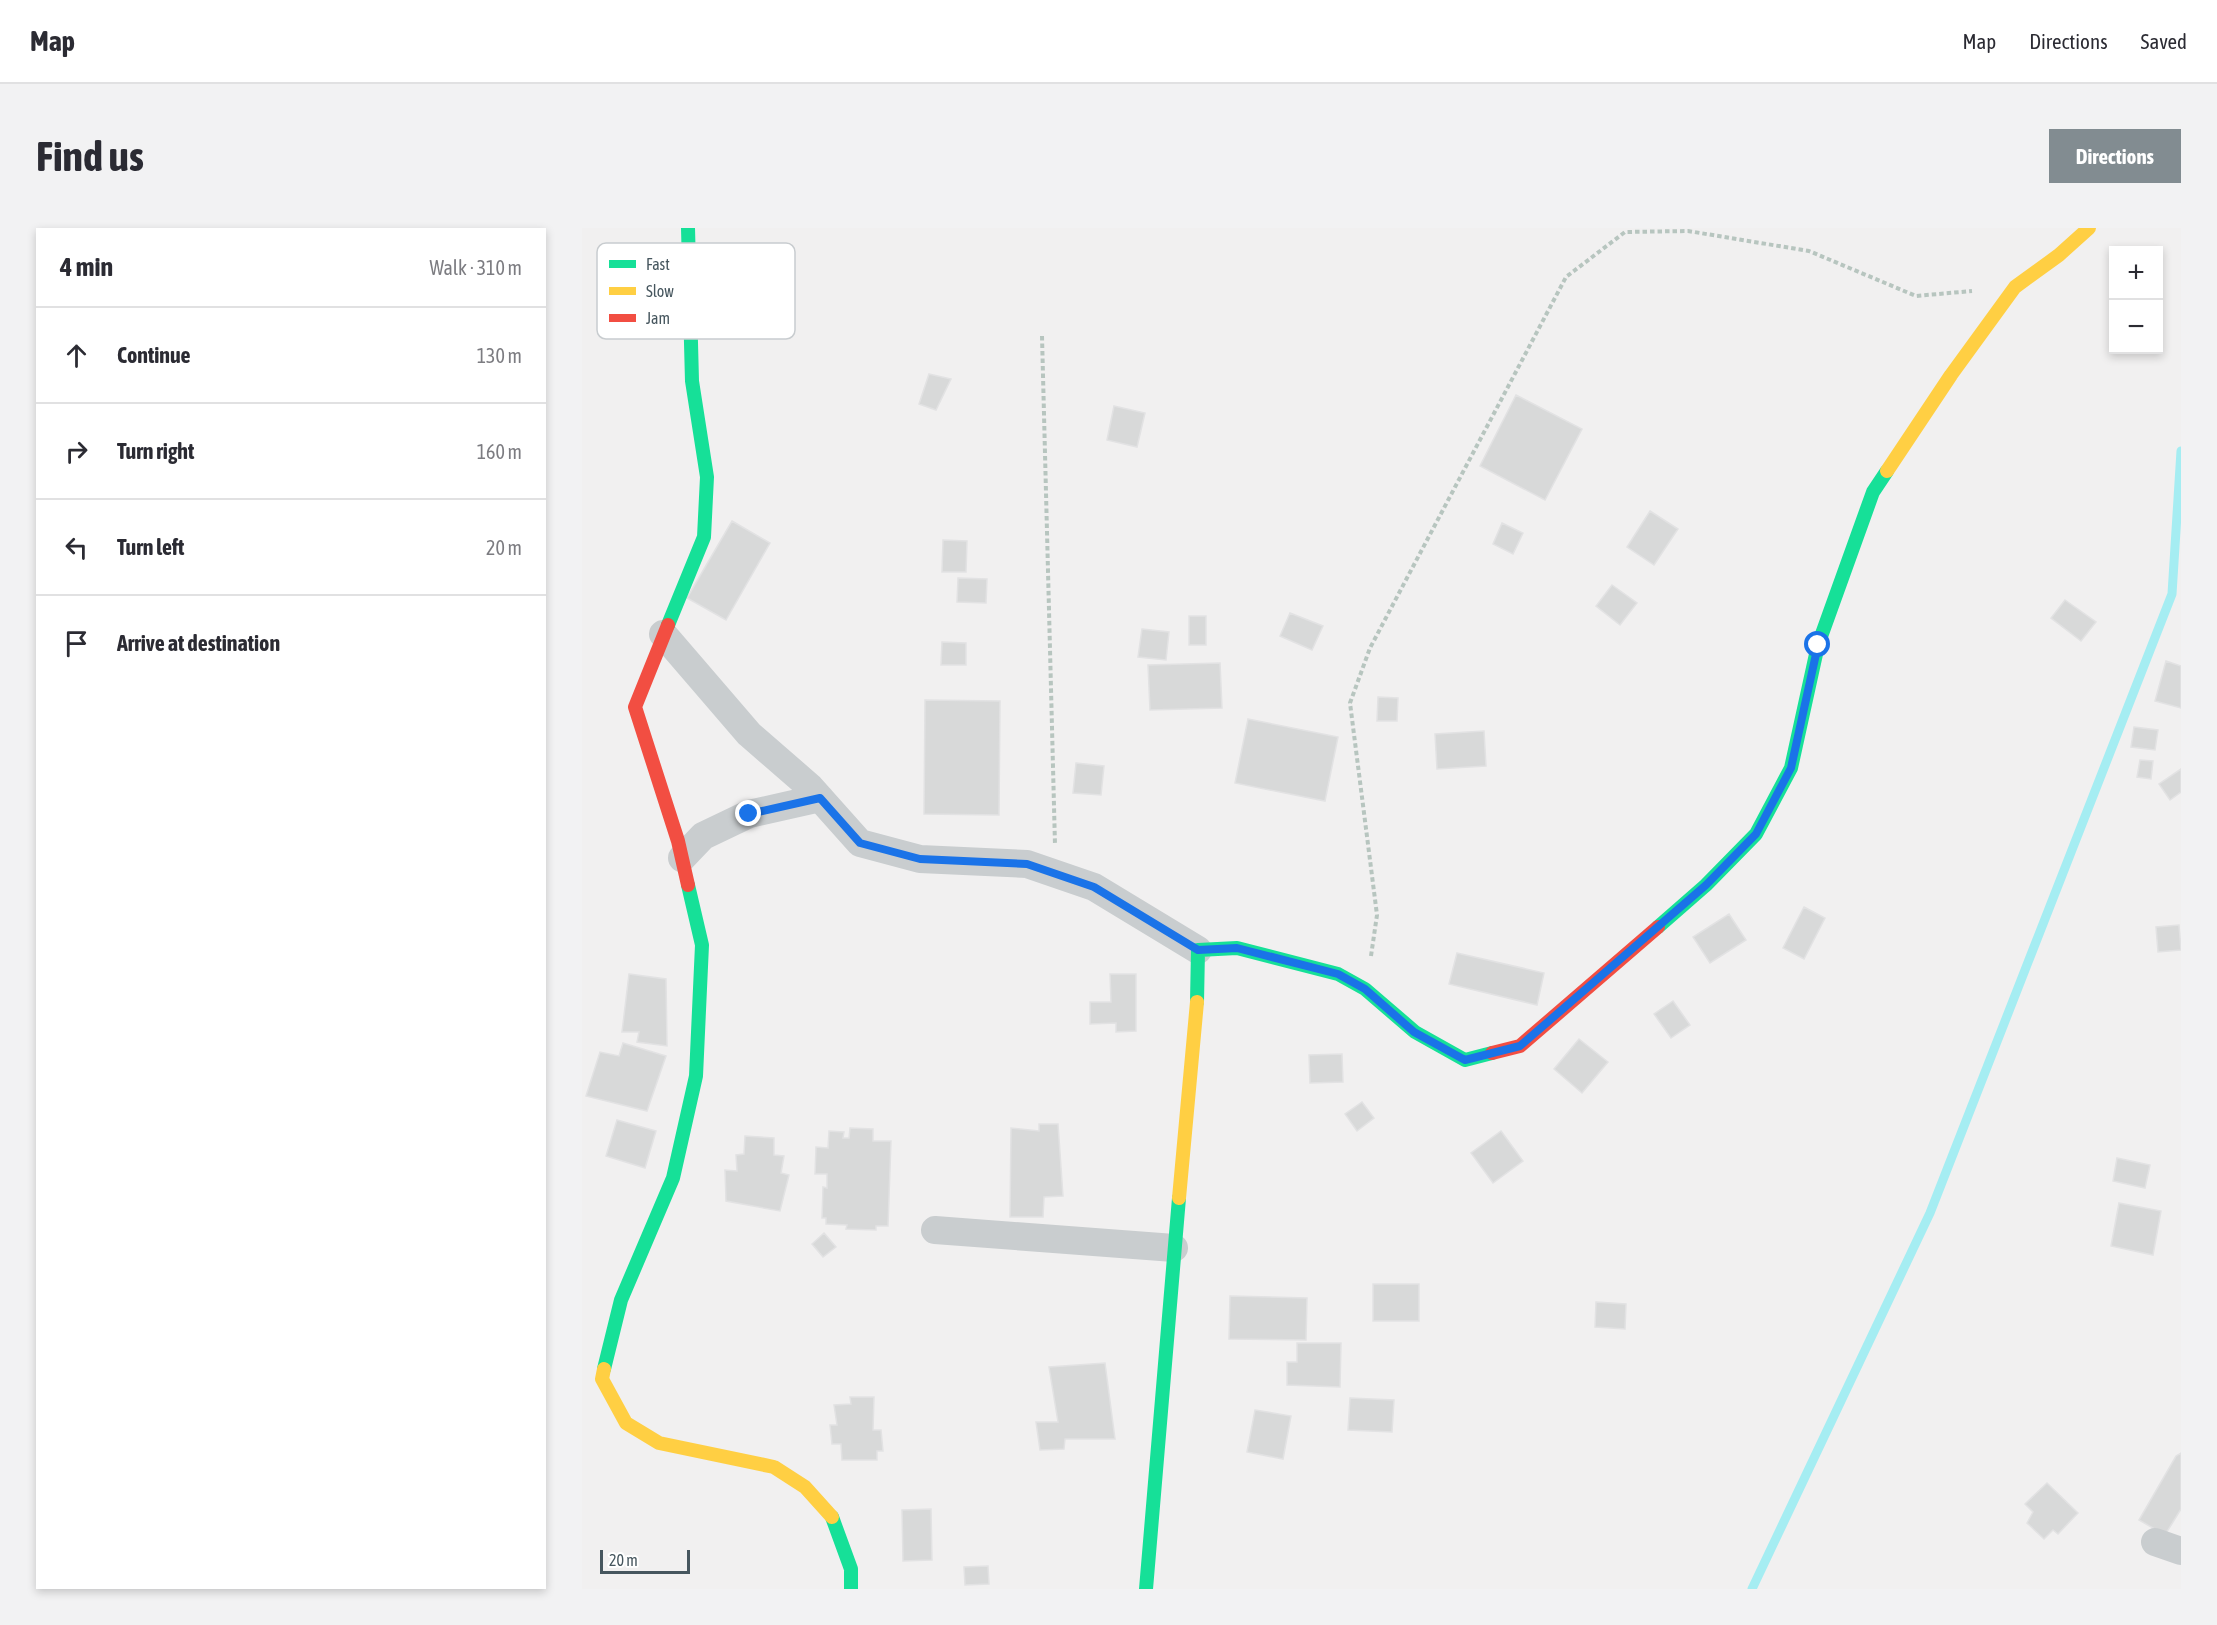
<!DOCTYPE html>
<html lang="en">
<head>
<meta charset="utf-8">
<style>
  body { margin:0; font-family:"Asap Condensed",sans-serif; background:#f2f2f3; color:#2b2b33 }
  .controls { position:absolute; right:18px; top:18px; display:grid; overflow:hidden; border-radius:0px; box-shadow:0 3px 9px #0003 }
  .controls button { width:54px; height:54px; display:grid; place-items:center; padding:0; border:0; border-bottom:2px solid #e1e1e2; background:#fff; color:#2b2b33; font:30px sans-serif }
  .scale { position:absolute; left:18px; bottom:15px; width:90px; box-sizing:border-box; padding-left:6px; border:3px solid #46565e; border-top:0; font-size:16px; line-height:21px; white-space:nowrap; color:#46565e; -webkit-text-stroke:4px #fff; paint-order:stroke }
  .stop { position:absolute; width:18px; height:18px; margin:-14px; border:4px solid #1a73e8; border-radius:50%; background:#fff }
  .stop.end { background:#1a73e8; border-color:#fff; box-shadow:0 2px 6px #0008 }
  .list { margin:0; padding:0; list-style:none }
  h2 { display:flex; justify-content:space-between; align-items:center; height:78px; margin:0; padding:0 24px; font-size:26px }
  h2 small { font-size:20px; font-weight:400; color:#7c7c81 }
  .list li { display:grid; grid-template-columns:39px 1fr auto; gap:18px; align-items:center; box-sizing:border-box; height:96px; padding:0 24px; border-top:2px solid #e1e1e2 }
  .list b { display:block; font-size:22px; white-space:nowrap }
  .list em { font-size:20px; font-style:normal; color:#7c7c81 }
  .icon { flex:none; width:33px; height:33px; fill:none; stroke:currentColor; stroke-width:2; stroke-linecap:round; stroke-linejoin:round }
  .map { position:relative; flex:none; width:1599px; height:1361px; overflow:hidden; border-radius:0px }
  header { display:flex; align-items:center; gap:36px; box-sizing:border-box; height:84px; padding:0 30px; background:#fff; border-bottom:2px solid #e1e1e2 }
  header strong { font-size:28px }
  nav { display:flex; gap:33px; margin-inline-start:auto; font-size:21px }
  .intro { display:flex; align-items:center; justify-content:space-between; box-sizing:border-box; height:144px; padding:0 36px }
  h1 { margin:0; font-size:42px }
  .button { padding:15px 27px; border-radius:0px; background:#828c91; color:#fff; font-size:21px; font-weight:700 }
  main { display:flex; gap:36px; padding:0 36px }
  aside { flex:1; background:#fff; border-radius:0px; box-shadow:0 3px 9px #0003 }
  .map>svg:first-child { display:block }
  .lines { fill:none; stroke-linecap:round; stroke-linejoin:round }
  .stream { stroke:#a5edf2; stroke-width:9 }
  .building { fill:#d8d9d9; stroke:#e2e2e3; stroke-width:1.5 }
  .path { stroke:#b7c5bf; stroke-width:4; stroke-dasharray:4.5 3; stroke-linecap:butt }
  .street { stroke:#c9cdcf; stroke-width:28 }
  .fast { stroke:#16e098; stroke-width:14 }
  .slow { stroke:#ffcf43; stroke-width:14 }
  .jam { stroke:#f24e42; stroke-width:14 }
  .route { stroke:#1a73e8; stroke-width:8 }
  .key { fill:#fff; stroke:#c8cccf; stroke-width:1.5 }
  .key-label { font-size:16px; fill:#46565e }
</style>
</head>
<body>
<header>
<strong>Map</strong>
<nav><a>Map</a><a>Directions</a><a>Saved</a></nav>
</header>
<div class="intro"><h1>Find us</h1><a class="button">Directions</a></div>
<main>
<aside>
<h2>4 min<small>Walk · 310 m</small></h2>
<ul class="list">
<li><svg class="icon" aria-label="ahead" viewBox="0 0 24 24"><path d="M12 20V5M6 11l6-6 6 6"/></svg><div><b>Continue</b></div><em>130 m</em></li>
<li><svg class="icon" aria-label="right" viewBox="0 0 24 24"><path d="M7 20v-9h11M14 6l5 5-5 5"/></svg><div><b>Turn right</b></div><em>160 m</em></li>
<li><svg class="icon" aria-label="left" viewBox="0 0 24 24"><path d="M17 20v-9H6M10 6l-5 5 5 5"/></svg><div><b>Turn left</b></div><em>20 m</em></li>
<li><svg class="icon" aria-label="arrive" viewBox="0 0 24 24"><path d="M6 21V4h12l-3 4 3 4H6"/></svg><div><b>Arrive at destination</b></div></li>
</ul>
</aside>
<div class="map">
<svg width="1599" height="1361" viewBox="0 0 1599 1361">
  <rect width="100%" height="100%" fill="#f1f0f0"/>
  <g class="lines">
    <!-- stream -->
    <path class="stream" d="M1170,1361L1348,985L1590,366L1599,223"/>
  </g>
  <!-- building -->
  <path class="building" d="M347,146L369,151L354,182L337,176Z
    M934,167L1000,201L963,272L898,238Z
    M532,178L563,185L555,219L525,212Z
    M1068,283L1096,301L1072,337L1045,319Z
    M150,293L188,315L144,392L105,370Z
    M920,295L941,305L931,326L911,316Z
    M361,312L385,313L384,344H360Z
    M376,350L405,351L404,375L375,374Z
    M1030,357L1055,375L1038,397L1014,378Z
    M1483,372L1514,394L1499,413L1469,390Z
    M708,385L741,398L730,422L698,408Z
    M607,388H624V417H607Z
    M560,401L587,404L584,432L556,429Z
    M360,414L384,415V437H359Z
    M1584,433L1599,438V480L1573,473Z
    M638,435L640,480L568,482L566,437Z
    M796,469L816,470L815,493H795Z
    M343,472L418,473L417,587L342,586Z
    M666,491L756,509L743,573L653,555Z
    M1552,499L1576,502L1573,522L1549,519Z
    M902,503L904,538L855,541L853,506Z
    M1558,532L1571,533L1569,551L1555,549Z
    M494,535L522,538L519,567L491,565Z
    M1599,541V564L1588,572L1577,556Z
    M1222,679L1243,690L1222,731L1201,720Z
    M1147,686L1164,712L1128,735L1111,709Z
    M1597,697L1599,722L1576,724L1574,699Z
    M875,725L962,745L955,777L867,756Z
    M47,746L84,751L85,818L55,814L57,804H40Z
    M528,746H554V803L534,804V795L508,796V774H529Z
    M1091,773L1108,797L1089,810L1072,786Z
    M997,811L1026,834L1000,865L972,841Z
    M41,815L84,828L65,883L4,868L18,824L37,828Z
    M760,826L761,854L728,855L727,827Z
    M780,874L792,890L775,903L763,886Z
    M35,892L74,903L63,940L24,928Z
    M457,896H476L481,968L462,969L461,989H428L429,900L457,903Z
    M268,900L291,901V913H309L306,998H294V1002L264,1001L265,997L244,996V990H240L241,959L245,960V946H233L234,919L246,920L247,903L262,904L261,910H267Z
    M919,903L941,933L911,955L889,925Z
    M163,908L192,910V927L202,928L199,945L207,947L198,983L144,973L143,942L155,943L154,927L162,926Z
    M1535,930L1568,937L1563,960L1531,953Z
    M1537,975L1579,983L1571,1027L1529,1018Z
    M242,1005L254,1019L241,1029L230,1016Z
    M791,1056H837V1093H791Z
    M648,1068L725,1070L724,1112L647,1111Z
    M1014,1074L1044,1076L1043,1101L1013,1099Z
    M715,1115H759L758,1159L705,1157V1134H715Z
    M523,1135L533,1211H483L482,1221L458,1222L454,1194H476L467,1139Z
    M268,1169H292L291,1202H299L301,1223H295V1232H260L259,1216H250L248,1197H255L252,1177L269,1176Z
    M768,1170L812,1172L810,1204L766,1202Z
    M673,1182L709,1188L701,1231L665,1224Z
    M1599,1225V1281L1583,1307L1557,1292L1594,1228Z
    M1465,1255L1496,1285L1476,1306L1471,1302L1462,1311L1445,1295L1451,1284L1443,1276Z
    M349,1281L350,1332L321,1333L320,1282Z
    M406,1338L407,1356L383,1357L382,1339Z"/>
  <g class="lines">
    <!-- path -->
    <path class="path" d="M460,108L473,617
      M789,728L795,687L768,475L788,420L984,49L1043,4L1106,3L1227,23L1334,68L1390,63"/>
    <!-- street -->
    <path class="street" d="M81,406L167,506L228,559L278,615L338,631L445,636L512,659L616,722
      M100,630L121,608L167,586L238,570
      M353,1002L592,1020
      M1573,1314L1599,1323"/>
    <!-- fast -->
    <path class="fast" d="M86,397L122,309L125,249L110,153L106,0
      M1076,699L1124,657L1174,606L1209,540L1236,417L1291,264L1305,243
      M615,774L616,722L655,720L756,746L783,761L833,804L883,832L910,825
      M22,1141L39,1072L91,950L114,848L120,717L106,657
      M250,1289L269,1341V1361
      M564,1361L597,970"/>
    <!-- slow -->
    <path class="slow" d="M1305,243L1369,147L1433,59L1477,27L1507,0
      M597,970L615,774
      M22,1141L20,1151L44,1195L77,1215L192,1239L223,1259L250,1289"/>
    <!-- jam -->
    <path class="jam" d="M86,397L53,479L96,613L106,657
      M910,825L938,818L1076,699"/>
  </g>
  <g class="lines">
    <!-- route -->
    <path class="route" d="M167,586L238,570L278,615L338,631L445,636L512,659L616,722L655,720L756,746L783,761L832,804L883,832L938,818L1124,657L1174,606L1209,540L1236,417"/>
  </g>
  <!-- legend -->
  <rect x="15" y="15" width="198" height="96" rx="9" class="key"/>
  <rect x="27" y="32" width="27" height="8" fill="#16e098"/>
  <rect x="27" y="59" width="27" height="8" fill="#ffcf43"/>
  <rect x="27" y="86" width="27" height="8" fill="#f24e42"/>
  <g class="key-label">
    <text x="64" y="42">Fast</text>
    <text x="64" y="69">Slow</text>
    <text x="64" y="96">Jam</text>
  </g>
</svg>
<div class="controls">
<button>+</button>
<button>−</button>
</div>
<div class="scale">20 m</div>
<div class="stop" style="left:1236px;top:417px"></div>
<div class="stop end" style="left:167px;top:586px"></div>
</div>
</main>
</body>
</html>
